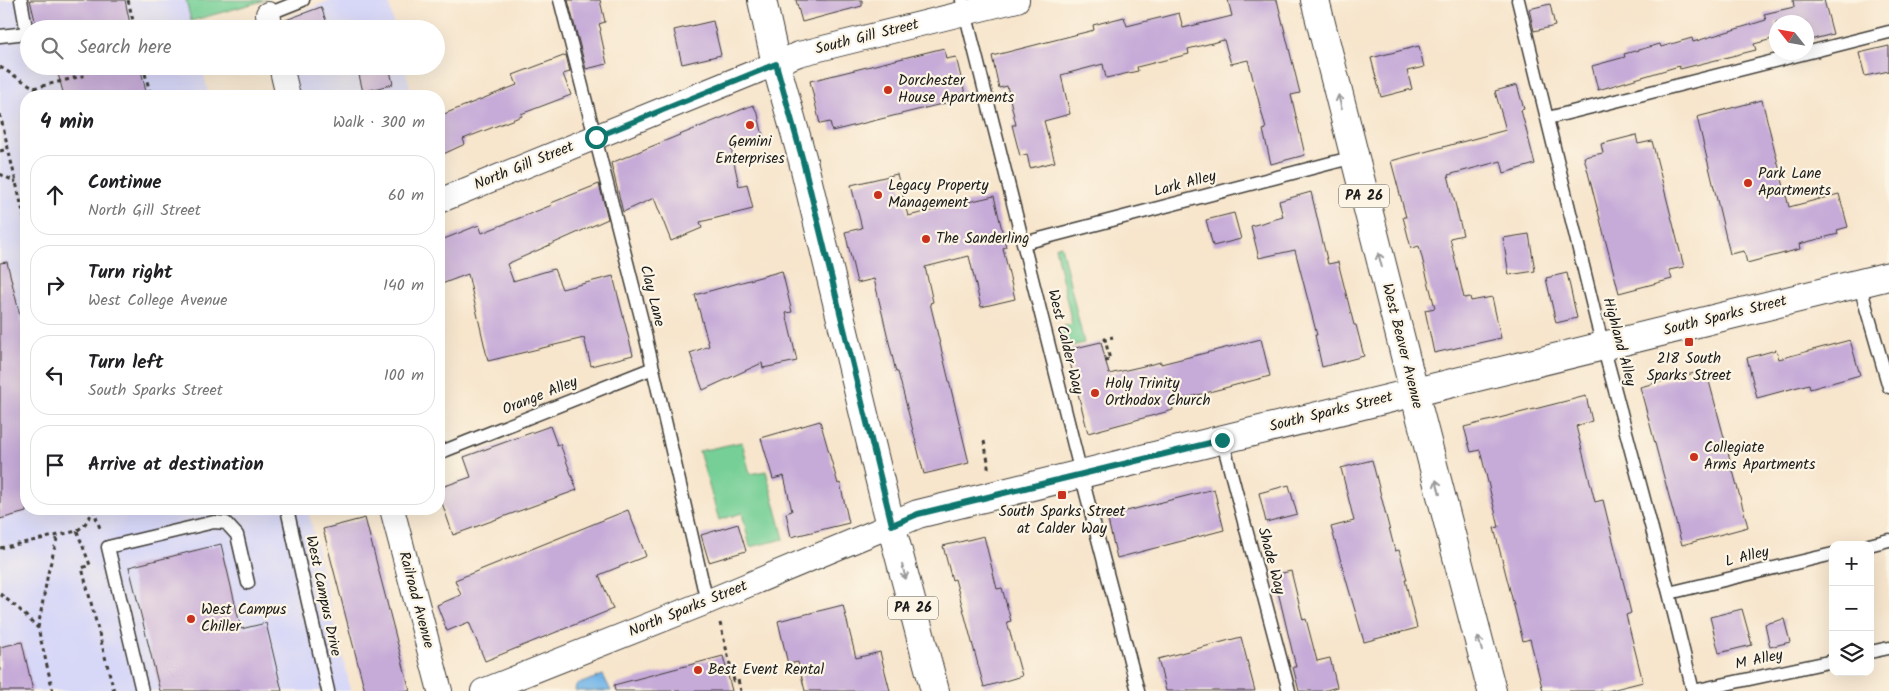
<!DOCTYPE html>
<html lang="en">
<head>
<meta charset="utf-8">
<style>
  body { margin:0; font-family:Kalam,sans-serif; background:#f6f6f6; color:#202124 }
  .controls { position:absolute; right:15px; bottom:15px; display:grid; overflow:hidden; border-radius:10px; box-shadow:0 5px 20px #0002 }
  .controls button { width:45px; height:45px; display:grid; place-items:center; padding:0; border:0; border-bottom:1px solid #e0e0e0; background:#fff; color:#202124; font:25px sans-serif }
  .compass { position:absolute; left:1769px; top:15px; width:45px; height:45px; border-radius:50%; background:#fff; box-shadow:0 5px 20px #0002; rotate:301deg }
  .stop { position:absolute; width:15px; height:15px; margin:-11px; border:4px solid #0f766e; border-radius:50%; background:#fff }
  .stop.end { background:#0f766e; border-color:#fff; box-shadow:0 1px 5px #0008 }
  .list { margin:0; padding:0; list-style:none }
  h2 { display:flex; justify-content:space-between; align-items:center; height:65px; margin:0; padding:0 20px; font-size:21px }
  h2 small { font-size:16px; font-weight:400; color:#757577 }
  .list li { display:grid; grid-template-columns:32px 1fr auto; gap:15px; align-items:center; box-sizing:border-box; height:80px; margin:0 10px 10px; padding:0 10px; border:1px solid #e0e0e0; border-radius:20px }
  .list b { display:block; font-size:19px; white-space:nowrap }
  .list p { margin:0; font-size:16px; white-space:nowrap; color:#757577 }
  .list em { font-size:16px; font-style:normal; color:#757577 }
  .icon { flex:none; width:28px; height:28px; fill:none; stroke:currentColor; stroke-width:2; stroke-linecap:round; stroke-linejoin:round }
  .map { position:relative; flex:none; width:1889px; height:691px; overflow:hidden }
  .search { position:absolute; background:#fff; box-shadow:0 5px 20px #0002; left:20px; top:20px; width:425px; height:55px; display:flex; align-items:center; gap:12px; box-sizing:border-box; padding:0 18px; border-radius:28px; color:#757577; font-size:19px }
  .panel { position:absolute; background:#fff; box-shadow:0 5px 20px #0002; left:20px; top:90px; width:425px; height:425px; border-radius:20px }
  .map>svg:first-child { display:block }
  .built { fill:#d7d7f8 }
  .green { fill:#75cf96; stroke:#487659 }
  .water { fill:#71b4e7; stroke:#466882 }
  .building { fill:#c6abd8 }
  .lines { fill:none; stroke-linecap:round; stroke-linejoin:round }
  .service-casing { stroke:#3d3a36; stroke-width:15 }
  .minor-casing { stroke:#3d3a36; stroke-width:26 }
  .tertiary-casing { stroke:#3d3a36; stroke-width:30 }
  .primary-casing { stroke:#3d3a36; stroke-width:30 }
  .path { stroke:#3d3a36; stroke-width:3; stroke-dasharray:4 4; stroke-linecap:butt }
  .service { stroke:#fff; stroke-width:12 }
  .minor { stroke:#fff; stroke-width:24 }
  .tertiary { stroke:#fff; stroke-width:28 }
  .primary { stroke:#fff; stroke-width:28 }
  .oneway { stroke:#999 }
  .route { stroke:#0f766e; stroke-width:6 }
  .poi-dot { fill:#c8321e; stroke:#fcf5e5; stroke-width:2 }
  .labels { text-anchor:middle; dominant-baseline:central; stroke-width:4.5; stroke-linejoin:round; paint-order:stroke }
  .shield { fill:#fcf5e5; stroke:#5f5d58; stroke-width:1 }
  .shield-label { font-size:14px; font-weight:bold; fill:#1c1c1c }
  .street-label { font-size:15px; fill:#1c1c1c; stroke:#fcf5e5 }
  .poi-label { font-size:15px; fill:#1c1c1c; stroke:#fcf5e5; text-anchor:start }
</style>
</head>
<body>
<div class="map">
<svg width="1889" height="691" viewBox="0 0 1889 691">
  <rect width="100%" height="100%" fill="#fcf5e5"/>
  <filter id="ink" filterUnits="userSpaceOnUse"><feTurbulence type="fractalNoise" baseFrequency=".02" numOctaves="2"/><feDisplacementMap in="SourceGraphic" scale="10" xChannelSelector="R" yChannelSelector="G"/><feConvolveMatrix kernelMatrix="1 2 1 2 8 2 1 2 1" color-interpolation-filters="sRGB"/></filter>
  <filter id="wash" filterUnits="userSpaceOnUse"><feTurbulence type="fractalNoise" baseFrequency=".0096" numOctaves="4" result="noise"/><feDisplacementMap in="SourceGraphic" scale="20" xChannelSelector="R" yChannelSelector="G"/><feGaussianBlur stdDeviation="1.12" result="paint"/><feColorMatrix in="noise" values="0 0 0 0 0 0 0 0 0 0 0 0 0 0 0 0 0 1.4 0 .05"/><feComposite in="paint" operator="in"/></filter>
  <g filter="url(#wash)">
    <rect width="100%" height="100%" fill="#f7e5cc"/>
    <!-- built -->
    <path class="built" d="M0,0H186L193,29H29V66H202L209,96H26V509H308L351,691H0Z
      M330,0H388L395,29H280L278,22Z
      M290,66H405L412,96H298Z"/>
    <!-- green -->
    <path class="green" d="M186,0H266L191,21Z
      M1061,245L1084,343L1063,348L1058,328L1072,324L1055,247Z
      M742,442L750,474L766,471L784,539L750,547L742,513L719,520L699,451Z"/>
    <!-- water -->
    <path class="water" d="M603,675L611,691H575L576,685Z"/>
    <g id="blocks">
      <!-- building -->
      <path class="building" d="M30,0H125L131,29H37Z
        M568,0H600L605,22L599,24L601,30L600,31L607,64L586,69Z
        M796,0H862V6L802,22Z
        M1228,0H1277L1300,93L1291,95L1305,155L1271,164L1263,130L1266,129L1248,60L1231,64L1224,40L1188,49L1189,54L1137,67L1138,71L1106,78L1103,64L1061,75L1070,114L1044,121L1055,162L1030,168L1027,154L1020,156L1012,125H1016L1007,86L999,88L992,56L1094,30L1093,25L1124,17L1127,26L1179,13L1183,28L1232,16Z
        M1793,0H1824L1833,34L1806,41V22H1776V38L1754,44L1756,50L1680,69L1679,66L1598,90L1592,66L1625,57L1624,54L1660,44L1661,47L1692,38L1693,42L1766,20L1764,14L1794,7Z
        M1550,4L1555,26L1534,31L1529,9Z
        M321,7L329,29H284L283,21Z
        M713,21L721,55L682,64L674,30Z
        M1419,46L1424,67L1407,71L1412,89L1381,97L1371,58Z
        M1889,46V71L1865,76L1859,53Z
        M944,48L946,59L956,57L966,98L832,131L830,122L820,124L810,81Z
        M566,55L570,72L563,74L571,95L521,114L522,116L463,139L465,144L439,156V116L517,85L513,75Z
        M56,66H140L147,96H64Z
        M357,66H389L393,84L363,92Z
        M1517,85L1524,109L1521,110L1535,164L1504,173L1501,161L1448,175L1463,235L1450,238L1464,298L1470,297L1471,301L1492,297L1501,338L1434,353L1425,310L1435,308L1419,246L1411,248L1403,217H1406L1391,161L1506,130L1495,91Z
        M1762,100L1789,207L1839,194L1848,227L1837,230L1838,234L1799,244L1800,249L1747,263L1744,251L1730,254L1697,117Z
        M753,105L758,114L764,141L731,148L739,186L747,184L753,209L700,222L702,228L671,241L654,198L623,212L611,163Z
        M1636,135L1638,144L1652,141L1684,267L1669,270L1672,279L1619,293L1584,157L1603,153L1601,144Z
        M897,174L908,216L994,196L1006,247L1003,248L1015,299L981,307L969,256L925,267L933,302L930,303L969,463L924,474L898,372H896L874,279L857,283L845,232L862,228L851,185Z
        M599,184L608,219L507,264L513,281L554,269L562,289L613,276L633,355L591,366L584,338L488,361L468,274L439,285V241L479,225L482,233L552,205L551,203Z
        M1311,192L1328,264L1338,262L1354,325H1356L1364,356L1322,367L1315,335H1317L1295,250L1259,258L1251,226L1283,217L1279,201Z
        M1234,213L1241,239L1213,246L1206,220Z
        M1529,234L1535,271L1509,275L1503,238Z
        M7,262L26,341V512L0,519V263Z
        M782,271L792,312L786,313L797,361L763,368L762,363L703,390L690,353L709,346L695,295Z
        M1567,273L1577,318L1556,323L1546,278Z
        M1261,339L1270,376L1171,402L1173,410L1088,433L1067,350L1101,342L1109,374L1161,362V364Z
        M1850,340L1860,375L1810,389L1809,384L1757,398L1747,358L1776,350L1779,359Z
        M1706,370L1748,527L1682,545L1640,387Z
        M1586,396L1592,421L1576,426L1595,502L1603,500L1631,613L1626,615L1643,682L1607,691H1543L1530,639L1523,641L1494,528L1499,527L1480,450L1471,452L1464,427Z
        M820,421L838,484L840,483L849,523L791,537L786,513L792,511L784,476L773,479L761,438Z
        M550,426L557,445L560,444L577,490L453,535L439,494V488L471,477L464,457Z
        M1372,460L1395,551L1399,550L1407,580H1405L1417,628L1364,642L1331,527L1354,521L1341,468Z
        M1289,485L1297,514L1266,522L1259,493Z
        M1214,489L1224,530L1117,558L1107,516Z
        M628,510L646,556L599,575L613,609L485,661L469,622L447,631L437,605L461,595L455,580Z
        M365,518L410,691H365L323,529Z
        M738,524L746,551L709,562L701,535Z
        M984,536L997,589L1002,588L1011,621L1007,622L1022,676L984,687L955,579L952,580L943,546Z
        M221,544L241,629L266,623L282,691H160L129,567Z
        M1291,571L1303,620L1306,619L1317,661L1330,658L1337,687L1323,691H1299L1293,667H1296L1274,575Z
        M843,605L856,658L880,652L890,691H805L798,662L788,664L778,621Z
        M1742,609L1752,645L1719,653L1710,617Z
        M1784,619L1790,642L1770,647L1765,624Z
        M1241,637L1255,691H1166L1158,659Z
        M22,642L33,691H0V647Z
        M723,656L732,691H615L614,685Z"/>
    </g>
  </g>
  <g filter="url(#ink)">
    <use href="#blocks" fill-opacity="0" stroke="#3d3a36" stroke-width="1"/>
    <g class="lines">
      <defs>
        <path id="service" d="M560,0L642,321L707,602
          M962,0L1087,497L1138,691
          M1518,0L1597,323L1669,593L1693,691
          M268,14L303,0
          M0,36L27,33L21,0
          M1548,118L1889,32
          M1024,243L1354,157
          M1859,283L1889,387
          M1222,439L1289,691
          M439,453L653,368
          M287,509L328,691
          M1869,545L1889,540
          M1669,593L1833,554
          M1870,652L1889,648
          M142,691L108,547L214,522L226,523L237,535L248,583
          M1693,691L1833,661"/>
        <path id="minor" d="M268,14L271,29
          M281,66L288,96
          M439,201L799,54L1017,0
          M392,509L440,691
          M483,691L707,602L892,525"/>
        <path id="tertiary" d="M892,525L918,514L1889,276"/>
        <path id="primary" d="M762,0L776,64L803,161L886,506L935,691
          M1315,0L1420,415L1492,691"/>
      </defs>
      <!-- service casing -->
      <use href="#service" class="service-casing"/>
      <!-- minor casing -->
      <use href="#minor" class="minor-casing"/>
      <!-- tertiary casing -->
      <use href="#tertiary" class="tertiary-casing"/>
      <!-- primary casing -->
      <use href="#primary" class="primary-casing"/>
      <!-- path -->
      <path class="path" d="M128,0L135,29
        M143,66L151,96
        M0,67L48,96
        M34,88L86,75
        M0,114L26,225
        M0,151L8,149
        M0,174L16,182
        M1105,361L1110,360L1105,339L1113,337
        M984,441L988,461V471
        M93,509L101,531
        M77,531L90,565L82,568L114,691
        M0,548L77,531L85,524L93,512
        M0,594L19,609L38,628L53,691
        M720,623L734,681L738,680L741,691
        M38,628L48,573L58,535"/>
      <!-- service -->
      <use href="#service" class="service"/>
      <!-- minor -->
      <use href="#minor" class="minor"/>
      <!-- tertiary -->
      <use href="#tertiary" class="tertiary"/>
      <!-- primary -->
      <use href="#primary" class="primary"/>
    </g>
    <!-- one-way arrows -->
    <defs><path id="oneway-shaft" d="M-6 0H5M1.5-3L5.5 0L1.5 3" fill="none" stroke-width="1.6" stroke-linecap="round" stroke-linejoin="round" transform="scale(1.25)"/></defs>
    <g class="oneway">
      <use href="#oneway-shaft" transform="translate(1340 102) rotate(-104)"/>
      <use href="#oneway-shaft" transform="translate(1380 260) rotate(-104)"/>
      <use href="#oneway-shaft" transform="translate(1438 487) rotate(-105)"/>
      <use href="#oneway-shaft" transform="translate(904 572) rotate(75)"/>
      <use href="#oneway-shaft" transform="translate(1480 644) rotate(-105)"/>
    </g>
  </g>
  <g class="lines" filter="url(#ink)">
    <!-- route -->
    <path class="route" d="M596,137L776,64L803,161L892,525L918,514L1222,440"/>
  </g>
  <!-- markers -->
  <g class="poi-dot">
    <circle cx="888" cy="90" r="5"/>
    <circle cx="750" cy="125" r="5"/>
    <circle cx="1748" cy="183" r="5"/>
    <circle cx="878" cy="195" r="5"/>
    <circle cx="926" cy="239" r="5"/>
    <rect x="1684" y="337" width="10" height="10" rx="2.5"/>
    <circle cx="1095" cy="393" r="5"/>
    <circle cx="1694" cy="457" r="5"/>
    <rect x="1057" y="490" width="10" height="10" rx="2.5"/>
    <circle cx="191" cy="619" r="5"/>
    <circle cx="698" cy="670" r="5"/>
  </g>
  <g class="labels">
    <!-- shield labels -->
    <g class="shield">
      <rect x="1339" y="184.5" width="50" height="23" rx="4"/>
      <rect x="888" y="596.5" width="50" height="23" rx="4"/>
    </g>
    <g class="shield-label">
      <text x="1364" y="196">PA 26</text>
      <text x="913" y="608">PA 26</text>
    </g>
    <!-- street labels -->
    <g class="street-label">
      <text transform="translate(867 37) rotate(-14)">South Gill Street</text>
      <text transform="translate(524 166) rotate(-22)">North Gill Street</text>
      <text transform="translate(1185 184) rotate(-15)">Lark Alley</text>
      <text transform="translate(652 296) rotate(76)">Clay Lane</text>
      <text transform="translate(1725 316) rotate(-14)">South Sparks Street</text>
      <text transform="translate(1065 342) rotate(76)">West Calder Way</text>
      <text transform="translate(1619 342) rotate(75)">Highland Alley</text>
      <text transform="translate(1402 346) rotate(76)">West Beaver Avenue</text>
      <text transform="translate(540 396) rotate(-22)">Orange Alley</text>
      <text transform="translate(1331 412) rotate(-14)">South Sparks Street</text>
      <text transform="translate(1747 557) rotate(-14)">L Alley</text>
      <text transform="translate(1271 561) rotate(75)">Shade Way</text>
      <text transform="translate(323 596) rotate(78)">West Campus Drive</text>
      <text transform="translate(416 600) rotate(75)">Railroad Avenue</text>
      <text transform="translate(688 609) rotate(-22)">North Sparks Street</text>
      <text transform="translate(1759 660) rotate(-12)">M Alley</text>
    </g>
    <!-- poi labels -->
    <g class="poi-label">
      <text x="898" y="81">Dorchester<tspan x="898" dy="17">House Apartments</tspan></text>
      <text x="750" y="142" text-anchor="middle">Gemini<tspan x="750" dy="17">Enterprises</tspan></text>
      <text x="1758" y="174">Park Lane<tspan x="1758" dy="17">Apartments</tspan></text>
      <text x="888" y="186">Legacy Property<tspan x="888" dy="17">Management</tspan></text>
      <text x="936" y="239">The Sanderling</text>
      <text x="1689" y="359" text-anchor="middle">218 South<tspan x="1689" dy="17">Sparks Street</tspan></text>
      <text x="1105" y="384">Holy Trinity<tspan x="1105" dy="17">Orthodox Church</tspan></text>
      <text x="1704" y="448">Collegiate<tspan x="1704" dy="17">Arms Apartments</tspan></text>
      <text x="1062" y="512" text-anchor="middle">South Sparks Street<tspan x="1062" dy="17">at Calder Way</tspan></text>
      <text x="201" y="610">West Campus<tspan x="201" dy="17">Chiller</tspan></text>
      <text x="708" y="670">Best Event Rental</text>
    </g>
  </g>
</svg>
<div class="controls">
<button>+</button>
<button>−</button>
<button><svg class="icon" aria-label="layers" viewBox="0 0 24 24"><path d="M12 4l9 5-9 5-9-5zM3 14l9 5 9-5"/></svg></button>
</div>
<svg class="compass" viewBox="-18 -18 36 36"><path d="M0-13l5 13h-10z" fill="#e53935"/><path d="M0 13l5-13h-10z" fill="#757577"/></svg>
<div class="stop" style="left:596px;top:137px"></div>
<div class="stop end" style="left:1222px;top:440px"></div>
<div class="search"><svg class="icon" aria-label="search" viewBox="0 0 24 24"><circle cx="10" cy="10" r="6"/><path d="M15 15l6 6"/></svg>Search here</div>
<section class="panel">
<h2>4 min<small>Walk · 300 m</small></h2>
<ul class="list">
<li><svg class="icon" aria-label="ahead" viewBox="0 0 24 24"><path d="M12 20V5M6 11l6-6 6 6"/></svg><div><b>Continue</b><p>North Gill Street</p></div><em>60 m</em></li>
<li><svg class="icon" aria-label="right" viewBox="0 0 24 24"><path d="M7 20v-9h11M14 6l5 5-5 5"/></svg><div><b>Turn right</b><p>West College Avenue</p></div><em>140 m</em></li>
<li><svg class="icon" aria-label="left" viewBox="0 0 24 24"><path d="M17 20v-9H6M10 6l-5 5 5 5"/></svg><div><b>Turn left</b><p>South Sparks Street</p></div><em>100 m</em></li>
<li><svg class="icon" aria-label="arrive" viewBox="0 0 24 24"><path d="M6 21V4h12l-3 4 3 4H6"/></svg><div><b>Arrive at destination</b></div></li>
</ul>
</section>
</div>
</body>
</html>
